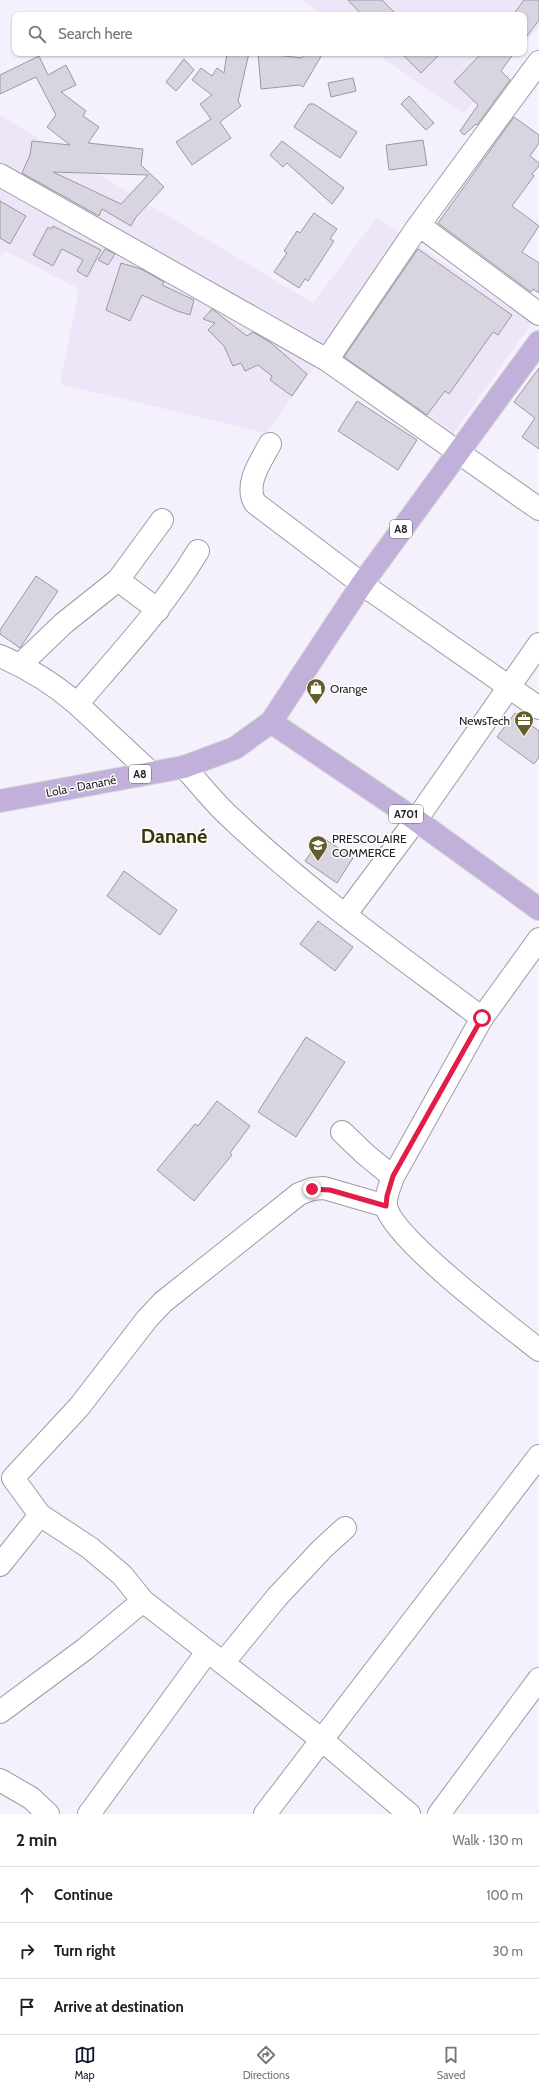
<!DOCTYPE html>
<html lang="en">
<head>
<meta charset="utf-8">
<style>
  body { margin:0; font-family:Cabin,sans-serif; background:#f2f2f2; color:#222 }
  .stop { position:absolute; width:12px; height:12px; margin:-9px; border:3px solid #e11d48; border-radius:50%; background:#fff }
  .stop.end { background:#e11d48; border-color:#fff; box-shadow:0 1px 4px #0008 }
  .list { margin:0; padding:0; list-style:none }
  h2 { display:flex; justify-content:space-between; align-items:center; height:52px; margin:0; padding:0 16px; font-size:17px }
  h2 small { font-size:13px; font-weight:400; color:#767676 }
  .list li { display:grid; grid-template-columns:26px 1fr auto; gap:12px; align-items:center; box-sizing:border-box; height:56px; padding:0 16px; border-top:1px solid #e0e0e0 }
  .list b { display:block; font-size:15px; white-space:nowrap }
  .list em { font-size:13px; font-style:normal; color:#767676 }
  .icon { flex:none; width:22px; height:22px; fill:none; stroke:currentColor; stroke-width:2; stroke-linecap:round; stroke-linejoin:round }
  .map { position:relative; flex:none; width:539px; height:1814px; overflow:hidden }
  .search { position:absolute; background:#fff; box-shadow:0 1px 3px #0004; left:12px; right:12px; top:12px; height:44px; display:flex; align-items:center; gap:10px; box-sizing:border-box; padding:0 14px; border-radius:8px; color:#767676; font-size:15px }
  .sheet { height:220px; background:#fff }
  nav { display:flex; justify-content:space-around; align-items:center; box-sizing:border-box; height:56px; border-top:1px solid #e0e0e0; background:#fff; font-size:11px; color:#767676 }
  nav a { display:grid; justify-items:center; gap:2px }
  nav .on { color:#111827 }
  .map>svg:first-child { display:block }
  .built { fill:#ede6f9 }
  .building { fill:#d9d5e0; stroke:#9c98a3; fill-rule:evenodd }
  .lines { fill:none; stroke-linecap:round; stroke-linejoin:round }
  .minor-casing { stroke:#9f9ba6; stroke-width:24 }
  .major-casing { stroke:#d3d3d4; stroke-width:24 }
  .minor { stroke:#fff; stroke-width:22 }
  .major { stroke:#c1b0da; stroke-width:22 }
  .route { stroke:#e11d48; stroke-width:5 }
  .labels { text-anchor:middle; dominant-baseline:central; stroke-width:3; stroke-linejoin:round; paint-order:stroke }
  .shield { fill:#fff; stroke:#666467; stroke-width:1 }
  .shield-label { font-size:11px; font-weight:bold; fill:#242226 }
  .poi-label { font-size:12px; fill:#242226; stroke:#fff; text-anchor:start }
  .street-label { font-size:12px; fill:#242226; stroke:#fff }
  .town-label { font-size:20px; font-weight:bold; fill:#3b350a; stroke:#fff }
</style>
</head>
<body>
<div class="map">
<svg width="539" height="1814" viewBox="0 0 539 1814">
  <rect width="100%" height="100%" fill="#f5f1fc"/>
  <!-- built -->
  <path class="built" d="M301,0H539V26L524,44V15H322Z
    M376,53H516L463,114Z
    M0,115L313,303L377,217L532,323L441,451L315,366L266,433L60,384L79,289L6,251L0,256Z"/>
  <!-- building -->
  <path class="building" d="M348,0H382L397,15H362Z
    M524,0H539V20L524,40V15H513Z
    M227,53H249L238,101L241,106L220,122L231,138L192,165L176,142L211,119L200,104L212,95L192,80L201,68L212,76L217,68L224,73Z
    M258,53L302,58L305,53H323L303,87L300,85L261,89Z
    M401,53H441L421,73Z
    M482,53H514L501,71L510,80L477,125L476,124L464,135L460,131L478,105L454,82Z
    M39,56L48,75L66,65L76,85L61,92L86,111L83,116L99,127L88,143L143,149L141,165L164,187L136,217L131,226L102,209L99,216L22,173L30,155L32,141L70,145L47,127L56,115L36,77L0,94V75ZM53,172L148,175L121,204Z
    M184,59L194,70L176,91L166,82Z
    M353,78L356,91L331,97L328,83Z
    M409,96L434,123L426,130L401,104Z
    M309,104H314L357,132L340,158L294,127Z
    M514,117L539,135V143L530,156L539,163V166L532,174L534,176L512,206L539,226L522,252L539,263V293L533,289L531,292L438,223Z
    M423,140L427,165L389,170L386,145Z
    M282,141L344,188L332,204L287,163L283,167L270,155Z
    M0,201L26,216L10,244L0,238Z
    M314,213L337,229L330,239L334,241L308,281L305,279L299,288L274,272L287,253L284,251L297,231L300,233Z
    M53,226L101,250L87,277L77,271L83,260L62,249L53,266L33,255L48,227L51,229Z
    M105,249L115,254L108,265L98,260Z
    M418,249L512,315L498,335L493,332L449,394L445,391L427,415L344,357Z
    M121,263L141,269L164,282L162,285L194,300L190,315L177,311L142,295L130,321L106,310Z
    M212,309L247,336L253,332L271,343L307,374L292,396L270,380L272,376L258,365L245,371L241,363L233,366L224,346L208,330L215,323L203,319Z
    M539,368V449L522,437L535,418L514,402Z
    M357,401L417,440L398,470L338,431Z
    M36,576L58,591L20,648L0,634V630Z
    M515,713L539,731V757L534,764L497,737Z
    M322,837L353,858L337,883L305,861Z
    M124,871L177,910L160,935L107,896Z
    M318,921L353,947L335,971L300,944Z
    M306,1037L345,1062L296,1137L258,1112Z
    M217,1101L250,1126L230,1153L232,1155L194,1201L157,1170L195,1124L198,1126Z"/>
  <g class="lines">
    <defs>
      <path id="minor" d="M0,175L327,360L539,509
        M419,225L539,314
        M327,360L419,225L539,62
        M270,444C261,461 244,484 255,503L362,584L539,708
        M158,610L118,580L162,520
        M0,656C28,668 54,684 77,704
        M20,665L64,623L118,580
        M184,767C200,784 214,803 231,818C309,892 397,954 482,1018L393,1177C390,1186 385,1196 386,1206C392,1238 509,1326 539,1350
        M150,772L77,704C119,655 164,607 198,551
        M345,915L416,820L539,644
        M482,1018L539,939
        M342,1132L365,1154L393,1177
        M386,1206L324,1188L312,1189L299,1194L163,1302L147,1319L79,1407L13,1478L40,1515L90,1548L122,1575L143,1601L322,1740L409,1814
        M0,1565L40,1515
        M223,1663L277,1597L322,1549L345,1528
        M0,1712L85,1649L143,1601
        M0,1780L31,1798L48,1814
        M89,1814L207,1652
        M265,1814L539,1456
        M439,1814L539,1679"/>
      <path id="major" d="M271,722L416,820L539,909
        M0,801L184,767L235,748L271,722L362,584L539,342"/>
    </defs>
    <!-- minor casing -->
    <use href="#minor" class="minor-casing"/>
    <!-- major casing -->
    <use href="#major" class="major-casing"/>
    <!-- minor -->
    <use href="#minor" class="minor"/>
    <!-- major -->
    <use href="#major" class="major"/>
  </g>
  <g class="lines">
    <!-- route -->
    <path class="route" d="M312,1189L330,1190L386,1206L387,1196L393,1176L482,1018"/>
  </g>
  <!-- icons -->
  <defs>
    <symbol id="shop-pin" viewBox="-11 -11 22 30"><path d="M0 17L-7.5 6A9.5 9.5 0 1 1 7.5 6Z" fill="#645d29" stroke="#fff"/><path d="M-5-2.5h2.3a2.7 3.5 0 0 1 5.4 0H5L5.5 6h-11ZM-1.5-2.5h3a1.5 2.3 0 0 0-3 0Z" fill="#fff"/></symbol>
    <symbol id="office-pin" viewBox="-11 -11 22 30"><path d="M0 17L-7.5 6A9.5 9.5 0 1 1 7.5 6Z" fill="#645d29" stroke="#fff"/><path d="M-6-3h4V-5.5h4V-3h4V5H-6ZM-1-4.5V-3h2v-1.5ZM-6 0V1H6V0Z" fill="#fff"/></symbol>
    <symbol id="school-pin" viewBox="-11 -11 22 30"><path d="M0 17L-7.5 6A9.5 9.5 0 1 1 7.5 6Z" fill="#645d29" stroke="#fff"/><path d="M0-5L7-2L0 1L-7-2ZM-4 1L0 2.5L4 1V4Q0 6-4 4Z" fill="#fff"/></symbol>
  </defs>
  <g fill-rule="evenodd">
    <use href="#shop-pin" x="305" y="677" width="22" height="30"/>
    <use href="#office-pin" x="513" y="709" width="22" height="30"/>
    <use href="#school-pin" x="307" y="834" width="22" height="30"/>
  </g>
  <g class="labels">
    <!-- shield labels -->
    <g class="shield">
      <rect x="390" y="520" width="22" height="18" rx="3"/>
      <rect x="129" y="765" width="22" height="18" rx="3"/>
      <rect x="389" y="805" width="34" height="18" rx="3"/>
    </g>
    <g class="shield-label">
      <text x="401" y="529">A8</text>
      <text x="140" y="774">A8</text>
      <text x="406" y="814">A701</text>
    </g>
    <!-- poi labels -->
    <g class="poi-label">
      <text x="330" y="688">Orange</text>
      <text x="510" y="720" text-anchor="end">NewsTech</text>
      <text x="332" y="838">PRESCOLAIRE<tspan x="332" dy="14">COMMERCE</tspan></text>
    </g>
    <!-- street labels -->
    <g class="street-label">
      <text transform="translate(81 786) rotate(-11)">Lola - Danané</text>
    </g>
    <!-- town labels -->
    <g class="town-label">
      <text x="174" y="836">Danané</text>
    </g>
  </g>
</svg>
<div class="stop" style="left:482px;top:1018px"></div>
<div class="stop end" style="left:312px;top:1189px"></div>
<div class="search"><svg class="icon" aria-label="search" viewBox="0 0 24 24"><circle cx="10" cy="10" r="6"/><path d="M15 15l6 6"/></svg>Search here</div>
</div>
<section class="sheet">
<h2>2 min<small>Walk · 130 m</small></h2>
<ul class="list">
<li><svg class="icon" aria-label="ahead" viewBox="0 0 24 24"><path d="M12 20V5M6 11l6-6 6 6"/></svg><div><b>Continue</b></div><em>100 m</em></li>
<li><svg class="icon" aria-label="right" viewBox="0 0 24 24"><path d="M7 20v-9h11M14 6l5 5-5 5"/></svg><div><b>Turn right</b></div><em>30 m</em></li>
<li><svg class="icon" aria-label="arrive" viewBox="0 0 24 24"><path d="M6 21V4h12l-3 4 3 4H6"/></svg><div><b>Arrive at destination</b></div></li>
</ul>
</section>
<nav>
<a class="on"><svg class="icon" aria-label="map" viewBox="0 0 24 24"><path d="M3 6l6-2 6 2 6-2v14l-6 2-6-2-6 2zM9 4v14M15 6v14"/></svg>Map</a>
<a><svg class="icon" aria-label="directions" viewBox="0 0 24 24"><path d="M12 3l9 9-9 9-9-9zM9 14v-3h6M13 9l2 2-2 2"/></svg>Directions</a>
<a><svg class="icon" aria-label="saved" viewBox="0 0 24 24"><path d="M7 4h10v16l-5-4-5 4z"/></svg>Saved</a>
</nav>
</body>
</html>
